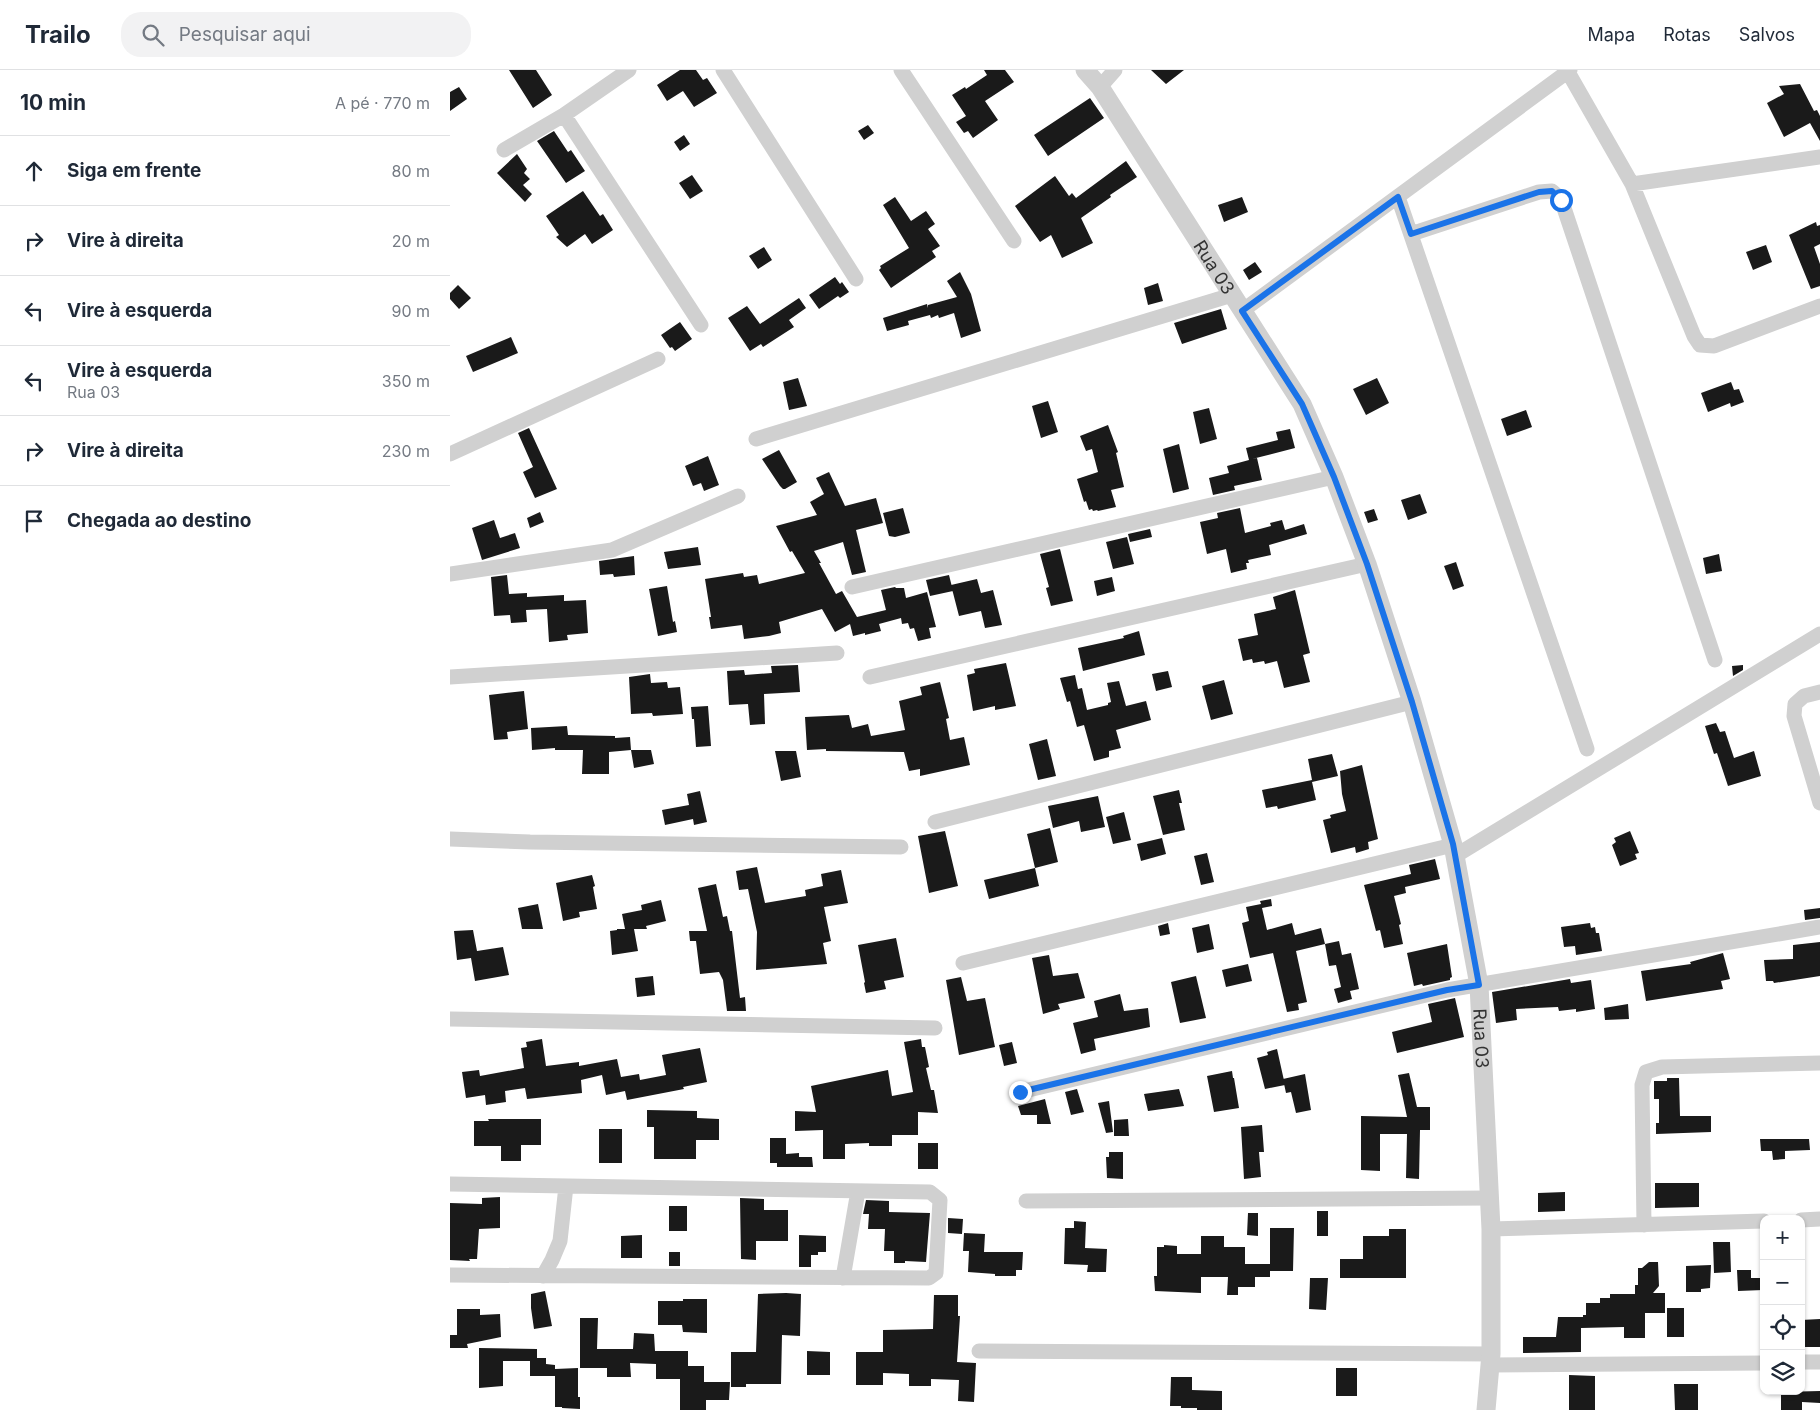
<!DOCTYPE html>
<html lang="pt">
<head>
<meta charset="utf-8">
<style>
  body { margin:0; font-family:Inter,sans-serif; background:#f2f2f3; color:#1f2937 }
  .controls { position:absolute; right:15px; bottom:15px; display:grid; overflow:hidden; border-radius:10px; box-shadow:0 1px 4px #0004 }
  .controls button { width:45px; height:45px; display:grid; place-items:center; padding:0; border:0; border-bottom:1px solid #e0e1e3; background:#fff; color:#1f2937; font:25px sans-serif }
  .stop { position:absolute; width:15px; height:15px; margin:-11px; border:4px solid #1a73e8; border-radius:50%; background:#fff }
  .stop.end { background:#1a73e8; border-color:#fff; box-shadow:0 1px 5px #0008 }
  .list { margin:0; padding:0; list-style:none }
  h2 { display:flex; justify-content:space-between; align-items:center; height:65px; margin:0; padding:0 20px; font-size:21px }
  h2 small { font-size:16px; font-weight:400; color:#747a83 }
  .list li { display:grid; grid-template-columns:32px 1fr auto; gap:15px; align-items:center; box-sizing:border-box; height:70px; padding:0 20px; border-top:1px solid #e0e1e3 }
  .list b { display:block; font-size:19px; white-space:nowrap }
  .list p { margin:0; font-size:16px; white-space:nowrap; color:#747a83 }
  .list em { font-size:16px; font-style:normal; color:#747a83 }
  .icon { flex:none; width:28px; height:28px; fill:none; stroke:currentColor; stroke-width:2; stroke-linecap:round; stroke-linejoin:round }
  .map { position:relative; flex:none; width:1370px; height:1340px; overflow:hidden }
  header { display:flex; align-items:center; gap:30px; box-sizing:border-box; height:70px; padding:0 25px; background:#fff; border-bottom:1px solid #e0e1e3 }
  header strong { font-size:24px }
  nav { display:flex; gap:28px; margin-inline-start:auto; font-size:18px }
  .search { width:350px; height:45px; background:#f2f2f3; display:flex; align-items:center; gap:12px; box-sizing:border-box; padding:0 18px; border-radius:20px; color:#747a83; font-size:19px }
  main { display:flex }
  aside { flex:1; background:#fff }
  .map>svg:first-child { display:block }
  .building { fill:#1a1a1a }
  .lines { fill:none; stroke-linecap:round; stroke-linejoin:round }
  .minor { stroke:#d0d0d0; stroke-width:15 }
  .tertiary { stroke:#d0d0d0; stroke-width:19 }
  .route { stroke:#1a73e8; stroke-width:6 }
  .labels { text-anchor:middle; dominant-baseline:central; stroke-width:5; stroke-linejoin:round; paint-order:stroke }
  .street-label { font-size:18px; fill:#333; stroke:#fff }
</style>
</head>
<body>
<header>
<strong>Trailo</strong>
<div class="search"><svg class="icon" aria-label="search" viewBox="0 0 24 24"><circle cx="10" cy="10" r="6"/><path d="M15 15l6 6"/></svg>Pesquisar aqui</div>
<nav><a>Mapa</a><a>Rotas</a><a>Salvos</a></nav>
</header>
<main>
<aside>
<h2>10 min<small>A pé · 770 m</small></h2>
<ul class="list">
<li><svg class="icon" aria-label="ahead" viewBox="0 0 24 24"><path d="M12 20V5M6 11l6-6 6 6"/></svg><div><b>Siga em frente</b></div><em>80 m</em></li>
<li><svg class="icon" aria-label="right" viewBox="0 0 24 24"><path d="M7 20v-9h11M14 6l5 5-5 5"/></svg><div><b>Vire à direita</b></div><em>20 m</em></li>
<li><svg class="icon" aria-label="left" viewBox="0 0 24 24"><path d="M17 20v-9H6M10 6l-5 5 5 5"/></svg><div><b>Vire à esquerda</b></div><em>90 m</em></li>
<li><svg class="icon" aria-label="left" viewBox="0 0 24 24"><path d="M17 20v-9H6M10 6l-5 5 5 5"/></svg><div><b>Vire à esquerda</b><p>Rua 03</p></div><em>350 m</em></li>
<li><svg class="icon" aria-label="right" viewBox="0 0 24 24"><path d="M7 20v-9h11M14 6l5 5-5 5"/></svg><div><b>Vire à direita</b></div><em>230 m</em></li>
<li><svg class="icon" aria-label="arrive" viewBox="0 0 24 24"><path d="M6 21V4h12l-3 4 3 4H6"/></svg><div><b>Chegada ao destino</b></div></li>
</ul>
</aside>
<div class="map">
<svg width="1370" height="1340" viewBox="0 0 1370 1340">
  <rect width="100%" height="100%" fill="#fff"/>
  <!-- building -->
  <path class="building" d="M59,0H86L102,25L83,38Z
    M230,0H246L253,10L257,8L267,23L244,37L233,21L217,31L207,15Z
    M534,0H555L564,12L535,31L548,50L523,68L518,61L514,63L506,52L516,46L502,25L515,17L516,19L537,5Z
    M701,0H734L716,14Z
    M1350,14L1364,41L1367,40L1370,46V71L1360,53L1334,67L1317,33L1334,24L1329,16Z
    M9,17L17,29L0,41V22Z
    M640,28L654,48L598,86L584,65Z
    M418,55L424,63L414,70L408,61Z
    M104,61L118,82L121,80L135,101L116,113L87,71Z
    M234,65L240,74L230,81L224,72Z
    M67,84L77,99L74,103L80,109L73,115L82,124L75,132L47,103Z
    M676,91L687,107L660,125L661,127L631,148L643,173L612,188L601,165L590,172L565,136L605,106L619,126L622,123L626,128Z
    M242,105L253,121L240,129L229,113Z
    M133,121L150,146L153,144L163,160L142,174L135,164L117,177L106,167L109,165L96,146Z
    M445,127L461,151L476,141L485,154L478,159L490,176L482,181L486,187L441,218L429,200L431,198L430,196L459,178L433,135Z
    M792,127L798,142L774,152L768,135Z
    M1366,152L1367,156L1370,155V174L1364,177L1370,194V216L1361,219L1339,165Z
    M1316,175L1322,192L1303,200L1296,182Z
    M314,177L322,190L308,199L299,186Z
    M805,192L812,202L799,210L793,200Z
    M510,202L521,224L531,261L511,268L504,243L489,248L488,245L481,248L480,245L458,251L459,255L437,261L433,248L477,234L478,238V235L507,227L497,211Z
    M385,207L390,214L392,212L399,222L390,228L388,226L369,239L359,225Z
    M708,213L713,231L698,235L694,218Z
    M8,215L21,228L9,239L0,229V223Z
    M349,228L356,238L339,250L344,257L313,277L311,274L300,281L278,248L297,236L310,254Z
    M771,239L777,259L732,274L724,253Z
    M230,252L242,269L225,281L222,277L220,278L211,265Z
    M61,267L68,283L23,302L16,286Z
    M348,308L357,336L339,340L333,312Z
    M927,308L939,333L916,345L903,319Z
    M1281,312L1284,320L1289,319L1294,332L1281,337L1280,333L1258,342L1251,323Z
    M598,331L608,362L591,368L582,336Z
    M759,338L767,369L750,374L743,342Z
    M1076,340L1082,357L1057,366L1051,349Z
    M658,355L668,382L666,383L674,417L661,420L666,437L648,441L647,440L643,441L642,439L639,440L636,431L634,432L627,409L648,402L642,379L636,381L630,366Z
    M79,358L107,419L85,428L73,402L83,397L68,363Z
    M840,359L845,378L802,389L807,388L812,410L784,416L785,420L763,425L759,408L779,403L777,396L799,390L796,378L828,370L826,362Z
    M729,374L739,419L723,423L713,379Z
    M329,380L347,412L335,419H333L330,416L312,389Z
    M258,386L269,415L254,421L251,413L243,416L235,396Z
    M379,402L395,436L426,428L433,453L406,460L416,502L402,505L393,472L364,481L371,493H369L386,524L392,521L407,547L436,540L431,520L445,517L446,518H454L456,528L477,522L486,557L479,558L481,568L468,571L464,558L460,559L458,553L452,554L451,548L429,554L431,561L415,565V563L403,566L400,554L385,562L372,539L329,552L331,563L319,566L294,569L292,555L261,559L259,547H261L255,509L293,503L294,507L307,505L309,514L355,503L342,481L340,482L326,456L367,445L360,432L374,424L366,408Z
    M970,424L977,443L958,450L951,430Z
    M453,438L460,463L445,467L439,466L433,443Z
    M790,438L795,463L821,456L820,453L832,450L835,460L854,454L857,464L819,475L821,485L798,490L799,493H796L797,499L781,503L776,479L757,484L750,452L768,448L767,443Z
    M924,439L928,450L918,453L914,442Z
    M90,442L94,452L80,458L77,448Z
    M44,450L50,468L65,463L70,478L32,490L22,458Z
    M700,459L702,467L680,472L678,464Z
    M677,467L684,494L663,499L656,472Z
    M248,477L251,495L218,499L214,482Z
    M610,479L623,531L601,536L596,518L599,517L590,484Z
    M1269,484L1272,501L1256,504L1253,488Z
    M184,486L185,505L164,507L163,504L150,505L149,491Z
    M1006,492L1014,516L1003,520L994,496Z
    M57,505L59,524L77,523V527L114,525V531L136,530L138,563L117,565L118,570L99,572L97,539L76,540L77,552L61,553L60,545L44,546L41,507Z
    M499,505L503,521L480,526L476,510Z
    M662,507L665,521L647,526L644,511Z
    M527,509L531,523L543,520L552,555L535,558L531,541L509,546L501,515Z
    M217,516L223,552L225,551L227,562L208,566L199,519Z
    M845,520L860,583L853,585L860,612L834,618L827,591L815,594L814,591L803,593L802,589L793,591L788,569L808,565L804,544L826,539L823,527Z
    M689,561L695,585L633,601L628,578L674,568L673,566Z
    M556,593L566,636L545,640V636L523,641L517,605L525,603L524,599Z
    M348,595L350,622L314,624L315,654L300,655L298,634L279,635L277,601L294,600L295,605L322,603L321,596Z
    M1293,595V600L1283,606L1282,596Z
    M718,601L722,617L706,621L702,604Z
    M200,604L201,613L217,612L218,618L230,617L233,644L203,646L202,643L181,644L179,607Z
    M625,605L628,619L632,618L637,640L658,635V633L661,632L657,613L669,611L676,636L696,631L701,650L666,660L671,678L659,681V687L644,691L634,655L627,657L620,631L617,632L610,608Z
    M774,610L783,644L761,650L752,616Z
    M490,612L499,648L496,649L500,670L514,667L520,695L470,706V699L459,701L454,682L376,681V679L357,680L355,647L399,645L402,658L418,654L421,666L455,660L449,631L472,625L470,617Z
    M74,621L78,659L57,662L58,669L44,670L39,625Z
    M258,636L261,676L246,677L244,649H242L241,637Z
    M1266,653L1270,662L1275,661L1284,688L1304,681L1311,706L1278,716L1267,683L1264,684L1255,656Z
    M117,656L118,665L165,666V668L180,667L181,680H201L204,694L184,698L181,680L159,682V704H132L133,680H105V678L82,680L81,658Z
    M597,669L606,706L588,710L579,674Z
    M325,681H346L351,707L331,711Z
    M882,684L888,706L862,712L866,730L828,739L827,736L816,738L812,720L862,710L858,689Z
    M912,695L928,769L918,772L919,779L906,783L905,777L881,783L873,750L881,748L880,745L896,741L892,724L890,701Z
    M729,720L732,733H729L735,760L713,765L703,726Z
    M250,721L257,752L244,755L243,749L215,755L212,740L239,735L237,724Z
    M648,726L655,757L631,762L629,751L603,758L598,736Z
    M674,742L681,770L663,774L656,747Z
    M600,758L608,792L585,798L589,816L539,829L534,810L585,798L577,764Z
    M495,761L508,816L479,823L468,766Z
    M1180,761L1189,783L1185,784L1187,789L1170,796L1162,775L1166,772L1164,768Z
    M712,768L716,784L691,791L687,774Z
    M757,783L764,812L751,815L744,786Z
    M985,789L990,809L955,817L956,823L944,826L951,854L949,855L953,874L934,878L930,860L926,861L914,815L961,804L959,795Z
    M307,797L315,833L356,826L355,820L373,816L371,804L391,800L398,833L374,837L381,871L373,873L377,894L306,900L307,862L298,819L289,820L286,801Z
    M142,805L145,816L143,817L147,839L129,842L130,847L113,851L106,813Z
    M266,814L273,847L277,846L280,861H282L290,928L295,927L296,941H277L273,910L269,902L250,904L246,871H240L239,861H257L248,818Z
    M821,829L822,836L812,838L817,860L842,853L845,865L871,858L875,874L846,881L857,932L848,934L849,940L837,942L823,883L800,888L792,853L799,851L796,837L811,834L810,831Z
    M211,830L216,851L196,856L197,859H175L172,844L192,840L191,835Z
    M88,834L93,859H72L68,838Z
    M1370,838V848L1355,850L1354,840Z
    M718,853L720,864L710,866L708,856Z
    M1140,853L1141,858L1145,857L1146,863H1149L1152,881L1126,885L1125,876L1114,877L1111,857Z
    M759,854L764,879L747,883L742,858Z
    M167,859H184L188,881L162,885L160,861L167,860Z
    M23,860L27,881L53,877L59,905L25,911L21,888L7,890L4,861Z
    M446,868L454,907L434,911L436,919L416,923L414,913L415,912L408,875Z
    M889,871L892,885L901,883L909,919L900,921L902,929L888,933L884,919L891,917L886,895L879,896L875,874Z
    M1370,872V906L1324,913L1323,911H1316L1314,890L1343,889V875Z
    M997,874L1002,907L1000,908V910L973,916L972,914L964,916L957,883Z
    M1273,883L1280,909L1271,911L1273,919L1196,931L1191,901L1241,894L1240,892Z
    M599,885L603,906L628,903L635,928L608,934L610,939L593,944L582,888Z
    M798,894L802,911L776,917L772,900Z
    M203,906L205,925L187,927L185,908Z
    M746,906L756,948L730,953L721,912Z
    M511,907L517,931L535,928L545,977L509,985L496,910Z
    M1120,909L1121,913L1141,910L1145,939L1126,942V939L1109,941L1108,937L1066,939L1067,950L1046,953L1042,922Z
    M670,924L674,941L698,938L700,957L644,969L646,980L631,984L623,953L648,947L644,931Z
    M1005,928L1014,967L947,983L942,962L982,952L978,934Z
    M1178,934L1179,949L1155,950L1154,938Z
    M92,969L96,996L129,992V996L167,989L171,1007L189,1004L190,1010L216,1005L212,985L250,978L257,1012L233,1017L234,1019L177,1030L175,1021L156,1025L152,1005L131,1010L132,1023L77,1029L75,1018L55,1021L56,1032L36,1035L35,1025L16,1028L12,1002L29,1000L30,1006L74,998L71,978L77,977L76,972Z
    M471,969L472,977H475L479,997L476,998L481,1020H484L488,1043L468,1042V1065H442V1076H419V1073L395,1074V1089H373V1060L345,1061V1041L366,1042L361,1016L438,1000L442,1026L463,1022L454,972Z
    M562,972L567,993L554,996L549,975Z
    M827,979L835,1015L815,1019L807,988L818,985L817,982Z
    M782,1001L783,1008H784L789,1038L764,1042L757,1006Z
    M959,1003L967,1037H980V1060H970L969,1109L956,1108L957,1064H930V1101L911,1100V1046L957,1047L948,1005Z
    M855,1004L861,1040L846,1043L841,1022L836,1023L833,1009Z
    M1217,1008H1229L1230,1046H1261V1062L1206,1064V1053H1209V1029H1204V1011H1217Z
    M627,1019L634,1042L621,1045L615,1022Z
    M729,1019L734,1036L698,1041L694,1024Z
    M595,1029L601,1054H587V1045H571L568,1036Z
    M659,1031L663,1062L656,1063L648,1033Z
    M197,1040L247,1041V1048L269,1049V1070H246V1089H204V1057H197Z
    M38,1049H91V1075H71V1091H51V1076H24V1051H39Z
    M678,1049L679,1066H664V1050Z
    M812,1055L814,1082H809L811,1107L794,1109L791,1057Z
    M149,1059H172V1093H149Z
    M320,1068H336V1084L349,1083V1087H362L363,1097H327V1093H320Z
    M1310,1069H1359L1360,1080L1335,1081V1089L1323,1090L1322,1081H1311Z
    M468,1073H488V1099H468Z
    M659,1082H673V1109L657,1108L656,1087H659Z
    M1205,1113H1249V1137L1205,1138Z
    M1115,1122V1141L1088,1142V1123Z
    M50,1127V1158L29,1159L27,1189H19L20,1191L0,1190V1133L32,1134V1128Z
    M290,1128L314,1129V1140H338V1171H306V1190L291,1189Z
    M416,1130L439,1131V1142L480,1143L476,1192L455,1191V1193H444V1181H434L435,1159H418L419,1144H413Z
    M219,1136H237V1161H219Z
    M867,1141H878V1166H867Z
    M798,1143H808V1166L797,1165Z
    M498,1148L513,1149L512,1164L498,1163Z
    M624,1151L636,1152L635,1178L657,1179L656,1202H637L638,1195L614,1194L615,1158H624Z
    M820,1158H844L843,1201H820Z
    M939,1159H956V1208H890V1189H913V1166H939Z
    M514,1163L535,1164L534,1182H573L572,1200H566V1206H545V1204L518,1202L519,1181H513Z
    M192,1165V1188H171V1166Z
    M349,1165L376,1166V1182H368V1185H361V1197H349Z
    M751,1166H774V1177H795V1194H820V1207H805V1217H788V1225H777L778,1207H751V1223L705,1221L704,1206H707V1177H714V1175L727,1176V1184H751Z
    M1263,1172H1280L1281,1202L1264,1203Z
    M219,1182H230V1196H219Z
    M1199,1192H1208L1209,1216L1203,1223H1215V1243H1195V1268H1174V1257L1131,1258V1282L1073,1283V1267H1106L1108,1247H1133V1245H1136V1233H1150V1228H1160V1224H1185V1215H1188V1198H1192Z
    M1261,1195L1260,1218L1251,1219V1222H1236V1196Z
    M1287,1200H1301V1208H1313V1220L1288,1221Z
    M860,1208H878L876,1240L859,1239Z
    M95,1221L102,1256L84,1259L81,1238V1224Z
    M336,1223L351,1224L350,1266L332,1265L331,1314H296V1317H281V1282H306L308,1224Z
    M484,1225H508V1246H510L507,1292L526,1293L524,1332L508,1331L509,1310L481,1309V1316H459V1304L433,1303V1315H406V1282H433V1260L483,1259Z
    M233,1229H257V1263L233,1262L232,1255H208V1231H233Z
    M1217,1238H1234V1267H1217Z
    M7,1239H30V1245L50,1244L51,1267L17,1274L18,1278H0V1265H7Z
    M130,1248H148L147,1279H183L184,1263L204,1264L205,1281H238V1296H254V1312H280L279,1330H256V1340H230V1309H206V1294L180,1293L181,1307H157V1298H130Z
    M1370,1249V1277H1351V1250Z
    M29,1278L87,1279V1288H96V1294L105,1295V1299L128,1298V1327H130V1339L112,1338V1337H105V1306H80V1291H53V1316L29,1318Z
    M357,1281L380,1282V1305H357Z
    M886,1298H907V1326H886Z
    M1119,1305L1145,1306V1340H1119Z
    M721,1307H742V1320L772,1321V1340H747V1338H731V1336H720Z
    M1224,1314H1248V1340H1225Z
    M1370,1321V1333L1352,1332V1340H1331V1322Z"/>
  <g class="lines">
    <!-- minor -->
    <path class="minor" d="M273,0L406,209
      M451,0L564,171
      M1118,2L1182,114L1244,266L1250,275L1264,276L1370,236
      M650,17L665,0
      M114,45L251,255
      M54,80L114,45L179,0
      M1182,114L1370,87
      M948,127L1137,679
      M961,164L1089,122L1102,121L1111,129L1265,590
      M792,241L1120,0
      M306,369L782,225
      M0,384L208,289
      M0,504L162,480L288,426
      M402,517L884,407
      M0,607L387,583
      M420,607L917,494
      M1370,622L1354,626L1345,634L1344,646L1370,733
      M485,752L962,632
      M0,769L80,772L451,777
      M1005,786L1370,564
      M513,893L1003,775
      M0,949L485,958
      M570,1022L997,920L1370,857
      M0,1114L480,1122L490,1130L486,1203L479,1208L0,1205
      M576,1131L1040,1128
      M1351,1150L1370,1149
      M1194,1155L1192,1015L1196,1002L1212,997L1370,993
      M1041,1159L1314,1151
      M93,1206L102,1190L110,1171L116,1116
      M393,1208L408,1121
      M529,1281L1041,1284
      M1351,1292H1370
      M1040,1295L1314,1293"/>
    <!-- tertiary -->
    <path class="tertiary" id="s1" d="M635,0L650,17L852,334L884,407L917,494L962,632L1003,775L1029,915L1041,1159V1284L1036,1340"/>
  </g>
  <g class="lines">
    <!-- route -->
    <path class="route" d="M570,1022L997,920L1029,915L1003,774L962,632L917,494L884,407L852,334L792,241L948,127L961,164L1089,122L1102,121L1111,130"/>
  </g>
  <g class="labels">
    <!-- street labels -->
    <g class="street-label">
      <text stroke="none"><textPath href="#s1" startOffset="236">Rua 03</textPath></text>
      <text stroke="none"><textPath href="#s1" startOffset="1061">Rua 03</textPath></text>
    </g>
  </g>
</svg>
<div class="controls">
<button>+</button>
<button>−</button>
<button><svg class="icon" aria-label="locate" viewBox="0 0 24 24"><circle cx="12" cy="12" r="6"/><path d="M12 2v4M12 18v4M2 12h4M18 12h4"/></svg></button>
<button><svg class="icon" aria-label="layers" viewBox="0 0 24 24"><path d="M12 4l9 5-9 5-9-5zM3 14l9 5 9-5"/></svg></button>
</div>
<div class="stop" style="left:1111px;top:130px"></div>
<div class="stop end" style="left:570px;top:1022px"></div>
</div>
</main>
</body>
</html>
